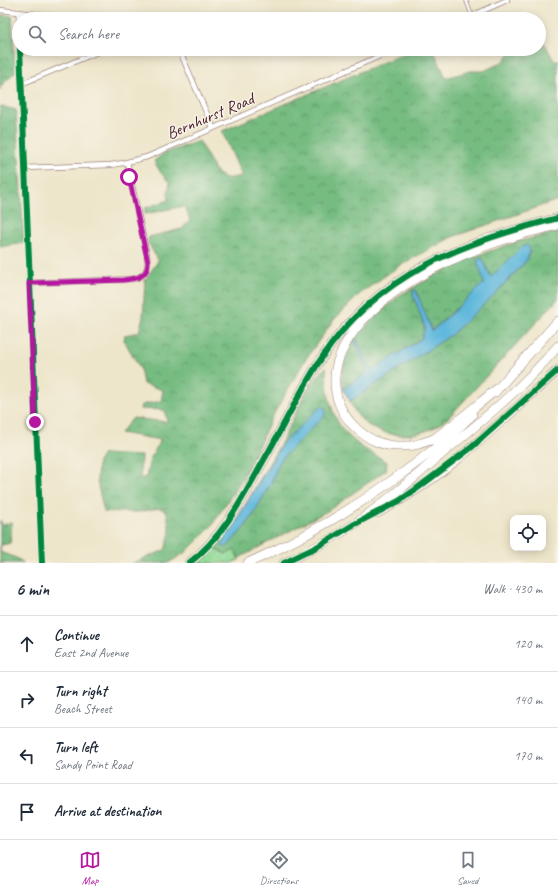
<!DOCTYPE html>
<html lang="en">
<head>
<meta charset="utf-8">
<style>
  body { margin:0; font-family:Caveat,sans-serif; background:#f6f6f7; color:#1f2937 }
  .controls { position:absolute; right:12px; bottom:12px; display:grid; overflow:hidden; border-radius:8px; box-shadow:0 2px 10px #0003 }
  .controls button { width:36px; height:36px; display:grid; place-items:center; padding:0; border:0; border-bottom:1px solid #e0e1e3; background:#fff; color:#1f2937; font:20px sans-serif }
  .stop { position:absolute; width:12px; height:12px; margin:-9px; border:3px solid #b5179e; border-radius:50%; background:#fff }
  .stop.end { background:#b5179e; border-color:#fff; box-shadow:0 1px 4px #0008 }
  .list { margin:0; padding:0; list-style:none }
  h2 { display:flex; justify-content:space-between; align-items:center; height:52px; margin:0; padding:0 16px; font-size:17px }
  h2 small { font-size:13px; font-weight:400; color:#747a83 }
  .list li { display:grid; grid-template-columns:26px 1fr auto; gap:12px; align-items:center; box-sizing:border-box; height:56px; padding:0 16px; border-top:1px solid #e0e1e3 }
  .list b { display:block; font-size:15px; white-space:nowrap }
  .list p { margin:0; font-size:13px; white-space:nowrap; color:#747a83 }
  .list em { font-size:13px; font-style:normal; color:#747a83 }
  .icon { flex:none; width:22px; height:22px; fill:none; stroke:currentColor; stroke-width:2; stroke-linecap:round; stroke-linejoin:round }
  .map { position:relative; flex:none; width:558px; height:563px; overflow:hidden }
  .search { position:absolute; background:#fff; box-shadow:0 2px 10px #0003; left:12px; right:12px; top:12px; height:44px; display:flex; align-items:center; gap:10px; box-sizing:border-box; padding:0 14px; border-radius:22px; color:#747a83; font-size:15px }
  .sheet { height:276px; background:#fff }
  nav { display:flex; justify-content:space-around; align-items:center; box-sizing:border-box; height:56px; border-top:1px solid #e0e1e3; background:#fff; font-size:11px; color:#747a83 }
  nav a { display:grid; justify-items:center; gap:2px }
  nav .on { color:#b5179e }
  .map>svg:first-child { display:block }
  .grass { fill:url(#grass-dots); stroke:#6e7e62 }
  .forest { fill:url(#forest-crowns); stroke:#606e56; fill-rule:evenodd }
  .water { fill:#5fb8dc; stroke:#546c84 }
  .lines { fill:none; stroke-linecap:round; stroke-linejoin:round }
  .lane-casing { stroke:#9c827b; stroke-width:4 }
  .street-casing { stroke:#9c827b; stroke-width:6 }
  .highway-casing { stroke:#9c827b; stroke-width:10 }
  .lane { stroke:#fff; stroke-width:2.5 }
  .street { stroke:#fff; stroke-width:4.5 }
  .highway { stroke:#fff; stroke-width:9 }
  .cycleway-casing { stroke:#f7f3e8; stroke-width:8 }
  .cycleway { stroke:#00873e; stroke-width:6 }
  .route { stroke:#b5179e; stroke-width:5 }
  .labels { text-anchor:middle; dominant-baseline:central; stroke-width:3; stroke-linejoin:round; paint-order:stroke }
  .street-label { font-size:17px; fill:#4a1f2b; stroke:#f7f3e8 }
</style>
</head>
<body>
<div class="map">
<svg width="558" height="563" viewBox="0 0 558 563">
  <defs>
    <pattern id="grass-dots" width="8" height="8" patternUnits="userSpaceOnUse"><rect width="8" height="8" fill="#93dd99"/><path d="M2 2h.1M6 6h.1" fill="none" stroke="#80bd84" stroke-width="1.8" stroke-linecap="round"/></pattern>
    <pattern id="forest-crowns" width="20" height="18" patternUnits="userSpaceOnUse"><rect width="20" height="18" fill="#76bc81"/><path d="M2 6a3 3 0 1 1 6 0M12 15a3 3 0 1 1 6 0" fill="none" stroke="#63986a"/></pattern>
  </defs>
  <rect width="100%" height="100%" fill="#f7f3e8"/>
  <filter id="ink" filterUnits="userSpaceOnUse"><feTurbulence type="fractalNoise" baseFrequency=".025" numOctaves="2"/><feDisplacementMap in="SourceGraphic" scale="8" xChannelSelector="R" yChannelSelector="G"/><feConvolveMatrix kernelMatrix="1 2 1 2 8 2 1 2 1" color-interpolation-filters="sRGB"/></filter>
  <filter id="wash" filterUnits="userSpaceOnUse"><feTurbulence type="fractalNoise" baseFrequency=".012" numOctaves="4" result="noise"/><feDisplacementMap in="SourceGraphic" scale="16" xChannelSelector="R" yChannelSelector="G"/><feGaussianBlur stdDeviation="0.9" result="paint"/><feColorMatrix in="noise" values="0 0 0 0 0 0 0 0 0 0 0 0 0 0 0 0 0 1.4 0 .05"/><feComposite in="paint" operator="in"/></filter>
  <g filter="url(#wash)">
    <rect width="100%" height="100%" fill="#eee6cb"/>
    <!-- grass -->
    <path class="grass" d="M215,546L216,549L225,554L235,550L239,560L231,563H196Z"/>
    <!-- forest -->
    <path class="forest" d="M0,15L12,16L15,72L1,86L0,90Z
      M543,41L555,62L558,59V200L452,237L399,266L361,293L333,321L305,360L272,417L244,476L210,528L186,552L168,563H133L165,550L170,533L167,512L160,508L139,512H104L97,481L98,462L103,454L141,456L140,479L146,477L150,459L161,440L120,433L133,418L167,422L165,410L140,409L141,405L161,401L163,390L143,384L140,368L124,340L125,335L139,332L143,317L145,280L158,261L148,242L149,237L182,229L190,220L185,207H179L145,214V208L169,200L168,193L170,183L161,173L154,161L165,153L199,141L216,172L225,179L242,176L222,131L414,49H433L446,78L470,71H484L504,61L513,49H524L525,51L528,49H539V43Z
      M0,106L16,110L24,243L0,247Z
      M558,232V299L448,418C443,421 438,426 433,428C402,442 362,435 350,401L451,335L494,295L526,261L530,252L527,245L522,247L491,278L482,258L485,283L431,331L417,293L413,290V294L425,329L421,339L371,371L357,340L355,341L367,372L343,389L342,376L345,361L354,339L375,317L400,295L459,262L516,242Z
      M326,367C327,393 330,419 351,438C361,448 375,455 387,462L386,470L329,510L239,558L235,550L225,554L216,549L215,546L237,519L281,443L309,387ZM325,415L285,455L278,465L272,481L252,517L242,530L227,547L282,444Z
      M0,520L3,525L12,522L10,543L1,545L0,552Z
      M0,552L16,558L24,563H0Z"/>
    <!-- water -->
    <path class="water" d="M527,245L529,247L530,252L526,261L494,295L451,335L350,401L343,389L367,372L355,340H357L371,371L421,339L425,328L413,294V290H415L417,293L432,331L484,283L477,260L482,258L491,277L522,247Z
      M321,406L325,408L326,412L325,415L285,455L278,465L272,481L252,517L242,530L227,547L221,546L282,444Z"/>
  </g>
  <g filter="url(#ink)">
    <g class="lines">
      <defs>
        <path id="lane" d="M466,0L472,16"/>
        <path id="street" d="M0,10L81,19
          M19,12V27
          M465,19L507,0
          M20,49L42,563
          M179,49L213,128
          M21,84L105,49
          M24,168L111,165L123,163L147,157L396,49
          M29,283L134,279C147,275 149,268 147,255L127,162"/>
        <path id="highway" d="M497,389C477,405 457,423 435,438C430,441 422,443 415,445C411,446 405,446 400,446C365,447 333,414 335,378C335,362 344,344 354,331C396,274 491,240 557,225
          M494,393L558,321
          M377,513C445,478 501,421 558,370
          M189,563C226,535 246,491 269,451C286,421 301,389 321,359C377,274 463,242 558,218
          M248,563C298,541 345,514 390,482C419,462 447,440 472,415
          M284,563C309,551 333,539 356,523C387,502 416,476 444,452C484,419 524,386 558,346"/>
      </defs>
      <!-- lane casing -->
      <use href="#lane" class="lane-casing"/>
      <!-- street casing -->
      <use href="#street" class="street-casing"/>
      <!-- highway casing -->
      <use href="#highway" class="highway-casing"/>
      <!-- lane -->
      <use href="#lane" class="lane"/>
      <!-- street -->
      <use href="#street" class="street"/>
      <!-- highway -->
      <use href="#highway" class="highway"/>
      <defs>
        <path id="cycleway" d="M20,49L42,563
          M189,563C226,535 246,491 269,451C286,421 301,389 321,359C377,274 463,242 558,218
          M284,563L315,548L353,525L399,501L415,490L472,447L558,370"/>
      </defs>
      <!-- cycleway casing -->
      <use href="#cycleway" class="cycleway-casing"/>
      <!-- cycleway -->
      <use href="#cycleway" class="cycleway"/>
    </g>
  </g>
  <g class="lines" filter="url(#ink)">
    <!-- route -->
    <path class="route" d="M35,422L29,283L123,280C135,279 148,278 148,262L129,177"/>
  </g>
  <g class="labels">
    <!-- street labels -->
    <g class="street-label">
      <text transform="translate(210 116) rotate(-23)">Bernhurst Road</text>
    </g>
  </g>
</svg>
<div class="controls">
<button><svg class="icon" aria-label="locate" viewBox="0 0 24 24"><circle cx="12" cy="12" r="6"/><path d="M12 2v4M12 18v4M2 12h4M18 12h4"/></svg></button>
</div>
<div class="stop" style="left:129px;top:177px"></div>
<div class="stop end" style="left:35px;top:422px"></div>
<div class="search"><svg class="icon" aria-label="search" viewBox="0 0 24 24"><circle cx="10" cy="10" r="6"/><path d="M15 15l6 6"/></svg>Search here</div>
</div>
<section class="sheet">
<h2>6 min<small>Walk · 430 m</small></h2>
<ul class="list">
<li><svg class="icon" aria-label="ahead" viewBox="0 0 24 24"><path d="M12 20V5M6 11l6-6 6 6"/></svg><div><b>Continue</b><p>East 2nd Avenue</p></div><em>120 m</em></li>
<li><svg class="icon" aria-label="right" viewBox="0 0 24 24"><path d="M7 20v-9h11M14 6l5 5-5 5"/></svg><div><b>Turn right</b><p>Beach Street</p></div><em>140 m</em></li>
<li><svg class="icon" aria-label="left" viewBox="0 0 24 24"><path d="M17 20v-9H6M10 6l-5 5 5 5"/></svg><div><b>Turn left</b><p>Sandy Point Road</p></div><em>170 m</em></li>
<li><svg class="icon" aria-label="arrive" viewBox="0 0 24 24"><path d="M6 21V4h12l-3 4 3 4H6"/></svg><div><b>Arrive at destination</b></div></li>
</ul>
</section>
<nav>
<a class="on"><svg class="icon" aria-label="map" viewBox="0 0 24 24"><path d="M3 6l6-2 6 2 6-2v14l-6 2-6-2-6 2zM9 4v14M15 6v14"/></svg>Map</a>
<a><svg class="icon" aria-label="directions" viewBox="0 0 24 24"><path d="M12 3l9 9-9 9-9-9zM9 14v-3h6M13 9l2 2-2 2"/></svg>Directions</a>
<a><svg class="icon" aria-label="saved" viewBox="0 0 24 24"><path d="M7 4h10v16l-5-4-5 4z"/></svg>Saved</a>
</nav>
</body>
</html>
